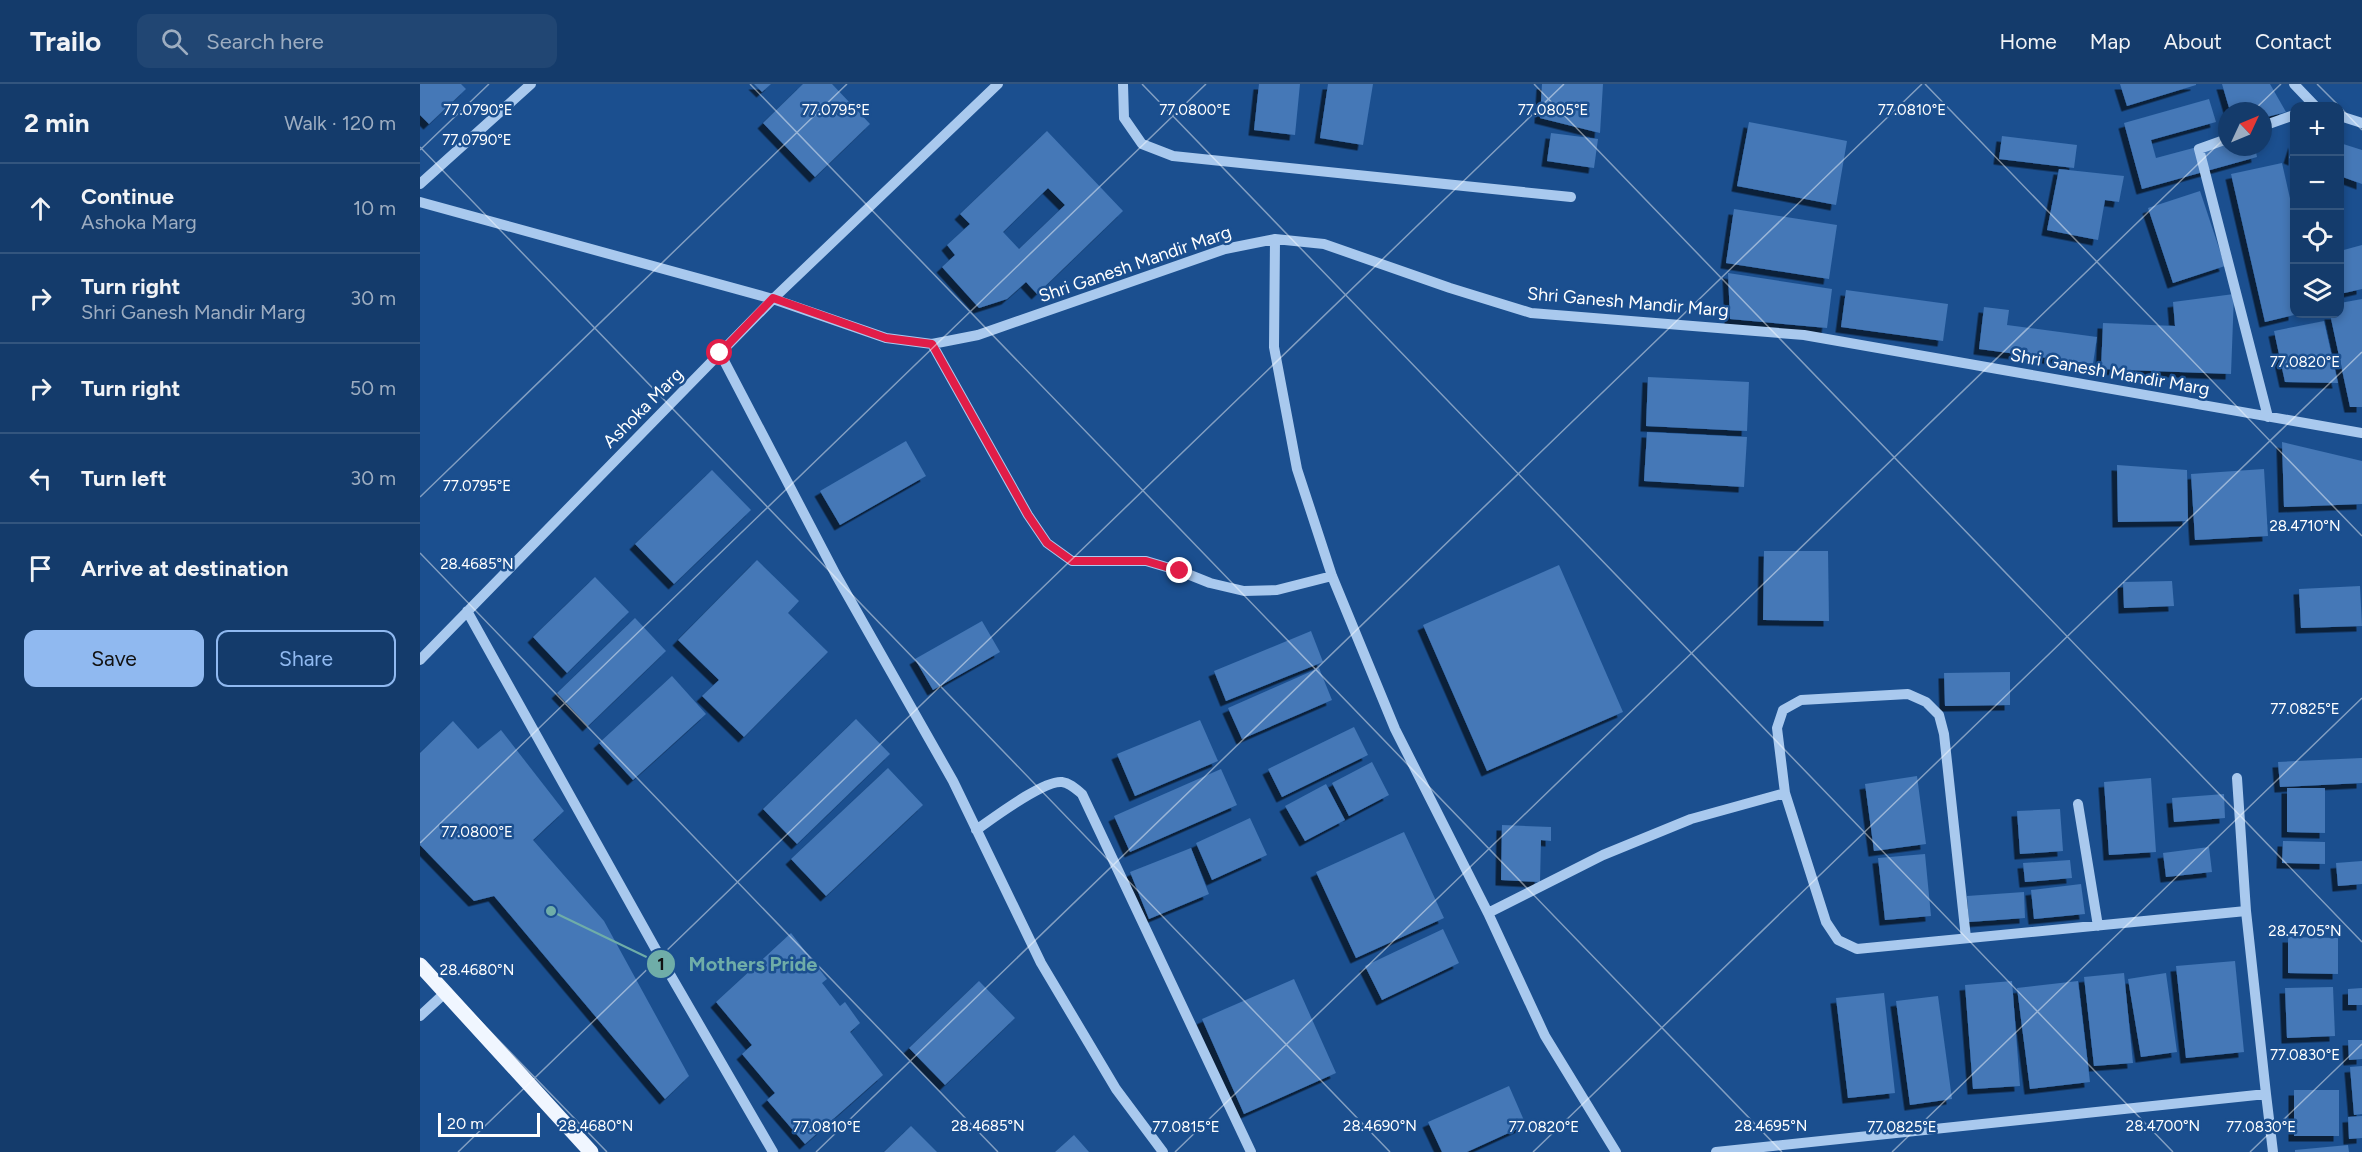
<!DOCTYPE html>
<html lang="en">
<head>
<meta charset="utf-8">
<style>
  body { margin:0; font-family:Figtree,sans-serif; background:#214673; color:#f1f3f6 }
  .controls { position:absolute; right:18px; top:18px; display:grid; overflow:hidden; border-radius:12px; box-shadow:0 3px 9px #0003 }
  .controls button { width:54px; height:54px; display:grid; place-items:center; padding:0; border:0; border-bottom:2px solid #33557e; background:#143b6b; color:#f1f3f6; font:30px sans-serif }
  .compass { position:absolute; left:1798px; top:18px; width:54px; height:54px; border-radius:50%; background:#143b6b; box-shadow:0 3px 9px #0003; rotate:46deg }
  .scale { position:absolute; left:18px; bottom:15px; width:102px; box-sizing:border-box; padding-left:6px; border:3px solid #fff; border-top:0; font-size:16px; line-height:21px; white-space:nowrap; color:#fff; -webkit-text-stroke:4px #1b4f8f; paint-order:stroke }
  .stop { position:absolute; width:18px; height:18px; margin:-14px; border:4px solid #e11d48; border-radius:50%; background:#fff }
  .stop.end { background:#e11d48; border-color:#fff; box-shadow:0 2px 6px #0008 }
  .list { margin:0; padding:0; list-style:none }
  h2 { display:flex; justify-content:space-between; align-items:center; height:78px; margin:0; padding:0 24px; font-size:26px }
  h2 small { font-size:20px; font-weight:400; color:#9dadc1 }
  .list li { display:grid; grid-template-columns:39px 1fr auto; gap:18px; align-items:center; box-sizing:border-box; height:90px; padding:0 24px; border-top:2px solid #33557e }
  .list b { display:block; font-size:22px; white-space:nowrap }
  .list p { margin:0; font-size:20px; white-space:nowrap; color:#9dadc1 }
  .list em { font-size:20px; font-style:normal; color:#9dadc1 }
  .actions { display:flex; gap:12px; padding:18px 24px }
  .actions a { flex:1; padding:14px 0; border:2px solid #90b9f0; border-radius:12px; text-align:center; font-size:21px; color:#90b9f0 }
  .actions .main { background:#90b9f0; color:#111 }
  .icon { flex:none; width:33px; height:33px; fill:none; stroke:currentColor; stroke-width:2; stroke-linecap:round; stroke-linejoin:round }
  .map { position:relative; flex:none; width:1942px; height:1068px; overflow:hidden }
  header { display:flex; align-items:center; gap:36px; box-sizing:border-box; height:84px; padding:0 30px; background:#143b6b; border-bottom:2px solid #33557e }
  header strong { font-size:28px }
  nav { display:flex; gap:33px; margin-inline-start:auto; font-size:21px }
  .search { width:420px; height:54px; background:#214673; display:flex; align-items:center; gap:15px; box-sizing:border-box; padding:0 21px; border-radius:12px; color:#9dadc1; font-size:22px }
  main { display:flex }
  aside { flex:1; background:#143b6b }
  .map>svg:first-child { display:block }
  .building { fill:#4478b7; fill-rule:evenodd; filter:url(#shadow) }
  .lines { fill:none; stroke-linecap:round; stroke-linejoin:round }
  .minor { stroke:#a9c9ee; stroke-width:10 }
  .major { stroke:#f0f6ff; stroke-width:15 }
  .route { stroke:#e11d48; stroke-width:8 }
  .ticks { fill:none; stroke:#fff; stroke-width:1.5; stroke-opacity:0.45 }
  .labels { text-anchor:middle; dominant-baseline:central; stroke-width:5; stroke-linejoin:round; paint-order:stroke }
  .street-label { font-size:18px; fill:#fff; stroke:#1b4f8f }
  .ticks-label { font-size:15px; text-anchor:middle; fill:#fff; stroke:#1b4f8f; stroke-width:5; stroke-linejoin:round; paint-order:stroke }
  .leader { fill:none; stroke:#6fada8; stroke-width:2 }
  .callout-dot { fill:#6fada8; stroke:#1b4f8f; stroke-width:2 }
  .mark-label { font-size:18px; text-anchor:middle; font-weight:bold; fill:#111 }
  .callout-label { font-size:20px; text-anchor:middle; font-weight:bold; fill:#6fada8; stroke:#1b4f8f; stroke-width:5; stroke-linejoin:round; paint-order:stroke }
</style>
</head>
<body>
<header>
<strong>Trailo</strong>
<div class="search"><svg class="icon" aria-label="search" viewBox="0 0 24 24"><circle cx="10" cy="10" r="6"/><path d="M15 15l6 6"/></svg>Search here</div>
<nav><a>Home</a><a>Map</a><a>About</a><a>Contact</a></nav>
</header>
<main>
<aside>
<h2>2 min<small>Walk · 120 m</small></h2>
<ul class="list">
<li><svg class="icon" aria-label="ahead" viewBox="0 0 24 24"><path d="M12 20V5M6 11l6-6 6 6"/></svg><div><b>Continue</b><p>Ashoka Marg</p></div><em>10 m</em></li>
<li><svg class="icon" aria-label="right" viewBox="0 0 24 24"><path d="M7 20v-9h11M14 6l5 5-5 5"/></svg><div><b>Turn right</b><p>Shri Ganesh Mandir Marg</p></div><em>30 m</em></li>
<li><svg class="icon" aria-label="right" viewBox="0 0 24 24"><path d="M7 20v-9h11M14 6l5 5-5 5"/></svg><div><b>Turn right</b></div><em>50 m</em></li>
<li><svg class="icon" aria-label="left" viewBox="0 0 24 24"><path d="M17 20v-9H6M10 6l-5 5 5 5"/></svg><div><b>Turn left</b></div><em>30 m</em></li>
<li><svg class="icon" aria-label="arrive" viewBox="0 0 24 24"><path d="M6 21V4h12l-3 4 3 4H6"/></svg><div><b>Arrive at destination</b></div></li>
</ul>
<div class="actions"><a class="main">Save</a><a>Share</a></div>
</aside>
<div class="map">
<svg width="1942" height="1068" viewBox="0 0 1942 1068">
  <defs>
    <filter id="shadow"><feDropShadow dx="-5.5" dy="5.5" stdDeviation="0" flood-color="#0009"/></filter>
  </defs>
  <rect width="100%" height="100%" fill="#1b4f8f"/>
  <!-- building -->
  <path class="building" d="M0,0H41L46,5L9,40L0,31Z
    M334,0H351L342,8Z
    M383,0H412L450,40L395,93L343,39Z
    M839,0H880L875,51L834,46Z
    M908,0H953L943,61L900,54Z
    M1122,0H1183L1180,49L1120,34Z
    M1700,0H1776V1L1707,22Z
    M1802,0H1850L1866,28L1843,34V27H1810Z
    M1789,15L1796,38L1731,56L1736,74L1807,55V63H1835L1837,73L1722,105L1704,39Z
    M1329,38L1427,57L1416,121L1317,102Z
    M627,47L703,127L617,210L606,198L587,215L559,224L522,183L535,171L527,161L550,140L540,130ZM628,104L645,121L599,165L583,148Z
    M1131,49L1178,55L1174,84L1127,77Z
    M1582,52L1657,61L1654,84L1579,75Z
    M1874,58V76L1869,74Z
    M1920,59L1942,66V100L1920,92Z
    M1862,79L1874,132V231L1845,238L1811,90Z
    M1639,85L1704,92L1699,118L1685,116L1678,156L1627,146Z
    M1780,107L1805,182L1753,199L1728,124Z
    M1314,125L1417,141L1409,195L1306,179Z
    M1942,161V205L1920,210V167Z
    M1308,189L1412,205L1407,244L1310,235Z
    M1426,206L1528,220L1523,257L1421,243Z
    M1814,210L1811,290L1681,285L1683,239L1755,242L1753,218Z
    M1942,215V323H1930L1910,230H1920V219Z
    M1564,223L1589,226L1587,241L1677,253L1673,280L1559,265Z
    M1904,237L1918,299L1865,298L1854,247Z
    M1228,293L1329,298L1327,347L1226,342Z
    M1227,348L1327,353L1324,403L1224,397Z
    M486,357L506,392L420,441L400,407Z
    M1862,358L1942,377V420L1864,423Z
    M1697,381L1767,386L1768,437L1698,438Z
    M1844,385L1848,452L1775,456L1771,390Z
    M292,386L331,426L254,500L215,460Z
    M1344,467H1408L1409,537L1343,536Z
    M337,476L379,517L368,529L408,568L324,653L282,612L299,596L258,556Z
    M1139,481L1203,628L1067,687L1003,541Z
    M175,493L209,528L147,589L113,553Z
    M1752,497L1754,522L1704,524L1703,498Z
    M1940,502L1942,542L1881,544L1879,505Z
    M215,534L246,567L168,642L137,609Z
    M562,537L580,568L513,606L495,575Z
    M891,547L903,578L806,617L794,587Z
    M899,584L912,616L822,655L808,624Z
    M1590,588V621L1525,622L1524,589Z
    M252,592L286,630L213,696L179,659Z
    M436,635L470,670L377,760L343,725Z
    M780,636L798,677L715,712L697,670Z
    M33,637L58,665L81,646L144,727L113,756L184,837L269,992L245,1015L74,812L54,817L0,761V669Z
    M934,643L948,671L862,713L848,685Z
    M1942,674V699L1860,703L1858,678Z
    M952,678L969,711L929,732L912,699Z
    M468,684L503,721L406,812L371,775Z
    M801,685L817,721L710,768L694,732Z
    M1497,692L1506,760L1454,767L1445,700Z
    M1731,694L1736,768L1689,771L1684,698Z
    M906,700L925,736L885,757L865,722Z
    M1867,704H1905V749L1867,748Z
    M1804,710L1805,734L1754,738L1752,714Z
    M1640,725L1643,767L1600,770L1597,727Z
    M830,734L847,771L792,796L776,759Z
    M1082,741L1131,743V757L1121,756L1120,798L1081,796Z
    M984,748L1024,834L936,874L896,788Z
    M1863,757L1905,758V780L1862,779Z
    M1789,763L1792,788L1746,793L1743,769Z
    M771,764L789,810L729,835L710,788Z
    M1505,770L1511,832L1465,836L1458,774Z
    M1650,776L1652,794L1605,798L1603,779Z
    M1942,777V800L1918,802L1916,779Z
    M1661,800L1665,830L1614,835L1611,806Z
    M1604,808L1605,834L1549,838L1547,812Z
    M1023,845L1039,879L962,916L945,882Z
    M371,849L407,895L402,899L420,922L425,918L440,939L430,948L463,991L385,1060L347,1016L355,1009L322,970L332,961L296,918Z
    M1868,853L1918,854V890L1868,889Z
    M1815,877L1824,968L1766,974L1756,882Z
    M1704,889L1713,979L1674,982L1664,893Z
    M1746,889L1757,968L1721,973L1708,895Z
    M874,895L916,989L824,1030L782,935Z
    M559,897L595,934L525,1001L489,964Z
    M1592,897L1600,1002L1553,1005L1545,901Z
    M1658,897L1670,998L1610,1005L1597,904Z
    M1913,903L1915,952L1867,954L1865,904Z
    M1942,904V921H1928V905Z
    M1464,909L1475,1009L1428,1014L1416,914Z
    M1518,912L1532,1015L1490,1021L1476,917Z
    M1928,956H1942V975L1929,976Z
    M1942,982V1030L1934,1031L1930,983Z
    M1089,1002L1106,1041L1047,1068H1022L1008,1038Z
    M1874,1006H1919V1052H1874Z
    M1942,1032V1054L1929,1055L1928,1033Z
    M491,1042L517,1068H464Z
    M654,1051L669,1068H635Z
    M1928,1061L1929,1068H1875V1066Z"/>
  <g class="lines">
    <!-- minor -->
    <path class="minor" d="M703,0L704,34L722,60L753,72L1151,113
      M1874,0L1895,22
      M1920,32L1942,39
      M1843,42L1874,31
      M1807,55L1779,65L1848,333
      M0,100L111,0
      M0,118L353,215L466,254L512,260L558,251L805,165L855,155L904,160L1030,204L1111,229L1384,251L1942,349
      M855,155L854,263L877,385L912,492L975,645L1068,829L1125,952L1196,1068
      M512,260L608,431L627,459L652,477H726L760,487L790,499L824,507L857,506L912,492
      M300,269L416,491L533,697L621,879L696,1005L743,1068
      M47,527L244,880L353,1068
      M0,576L353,215L578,0
      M1817,694L1826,827
      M1365,709L1406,838L1418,856L1437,865L1826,827L1846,1010
      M1658,720L1678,842
      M556,746C572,735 623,696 642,698C650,699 656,705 662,710L831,1068
      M1068,829L1183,771L1271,735L1365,709L1357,644L1363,626L1381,616L1488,610L1506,618L1519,631L1524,650L1546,854
      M0,932L26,908
      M1296,1068L1846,1010L1853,1068"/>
    <!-- major -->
    <path class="major" d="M0,881L171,1068"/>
  </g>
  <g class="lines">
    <!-- route -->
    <path class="route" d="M300,269L353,214L466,254L512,260L608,431L627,459L652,477H726L760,487"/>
  </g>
  <!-- ticks -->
  <path class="ticks" d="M330,0L1362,1068M722,0L1753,1068M1114,0L1942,858M1505,0L1942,452M1897,0L1919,22M1920,23L1942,46M1833,27L1861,0M0,63L970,1068M0,66L69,0M0,413L427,0M0,469L578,1068M0,759L786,0M0,875L187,1068M38,1068L1144,0M396,1068L1502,0M755,1068L1807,52M1113,1068L1942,268M1472,1068L1942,614M1830,1068L1942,960"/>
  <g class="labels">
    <!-- street labels -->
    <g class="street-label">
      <text transform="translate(715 180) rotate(-19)">Shri Ganesh Mandir Marg</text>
      <text transform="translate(1208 218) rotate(5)">Shri Ganesh Mandir Marg</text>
      <text transform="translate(1690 288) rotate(10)">Shri Ganesh Mandir Marg</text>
      <text transform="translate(223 324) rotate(-45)">Ashoka Marg</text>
    </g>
  </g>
  <g class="ticks-label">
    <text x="58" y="31">77.0790°E</text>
    <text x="416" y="31">77.0795°E</text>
    <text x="775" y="31">77.0800°E</text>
    <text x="1133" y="31">77.0805°E</text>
    <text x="1492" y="31">77.0810°E</text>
    <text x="57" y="61">77.0790°E</text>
    <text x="1885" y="283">77.0820°E</text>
    <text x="57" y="407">77.0795°E</text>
    <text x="1885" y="447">28.4710°N</text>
    <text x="57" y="485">28.4685°N</text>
    <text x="1885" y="630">77.0825°E</text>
    <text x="57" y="753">77.0800°E</text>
    <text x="1885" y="852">28.4705°N</text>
    <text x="57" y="891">28.4680°N</text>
    <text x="1885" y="976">77.0830°E</text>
    <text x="176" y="1047">28.4680°N</text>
    <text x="568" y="1047">28.4685°N</text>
    <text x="960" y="1047">28.4690°N</text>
    <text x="1351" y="1047">28.4695°N</text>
    <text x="1743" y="1047">28.4700°N</text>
    <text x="407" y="1048">77.0810°E</text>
    <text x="766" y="1048">77.0815°E</text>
    <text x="1124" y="1048">77.0820°E</text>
    <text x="1482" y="1048">77.0825°E</text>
    <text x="1841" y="1048">77.0830°E</text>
  </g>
  <!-- callouts -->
  <path class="leader" d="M131 827L241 880"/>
  <g class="callout-dot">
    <circle cx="131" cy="827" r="6"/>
    <circle cx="241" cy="880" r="15"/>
  </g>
  <g class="mark-label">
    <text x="241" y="886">1</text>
  </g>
  <g class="callout-label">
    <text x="333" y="887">Mothers Pride</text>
  </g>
</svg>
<div class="controls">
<button>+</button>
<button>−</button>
<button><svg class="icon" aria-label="locate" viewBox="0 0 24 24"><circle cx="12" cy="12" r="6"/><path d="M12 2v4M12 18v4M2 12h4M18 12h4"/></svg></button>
<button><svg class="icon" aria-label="layers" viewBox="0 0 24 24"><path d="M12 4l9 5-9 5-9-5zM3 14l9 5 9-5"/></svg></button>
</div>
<svg class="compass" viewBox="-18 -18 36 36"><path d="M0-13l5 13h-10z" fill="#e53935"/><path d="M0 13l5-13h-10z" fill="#9dadc1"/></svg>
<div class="scale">20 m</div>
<div class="stop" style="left:300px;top:269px"></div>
<div class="stop end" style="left:760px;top:487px"></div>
</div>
</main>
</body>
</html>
